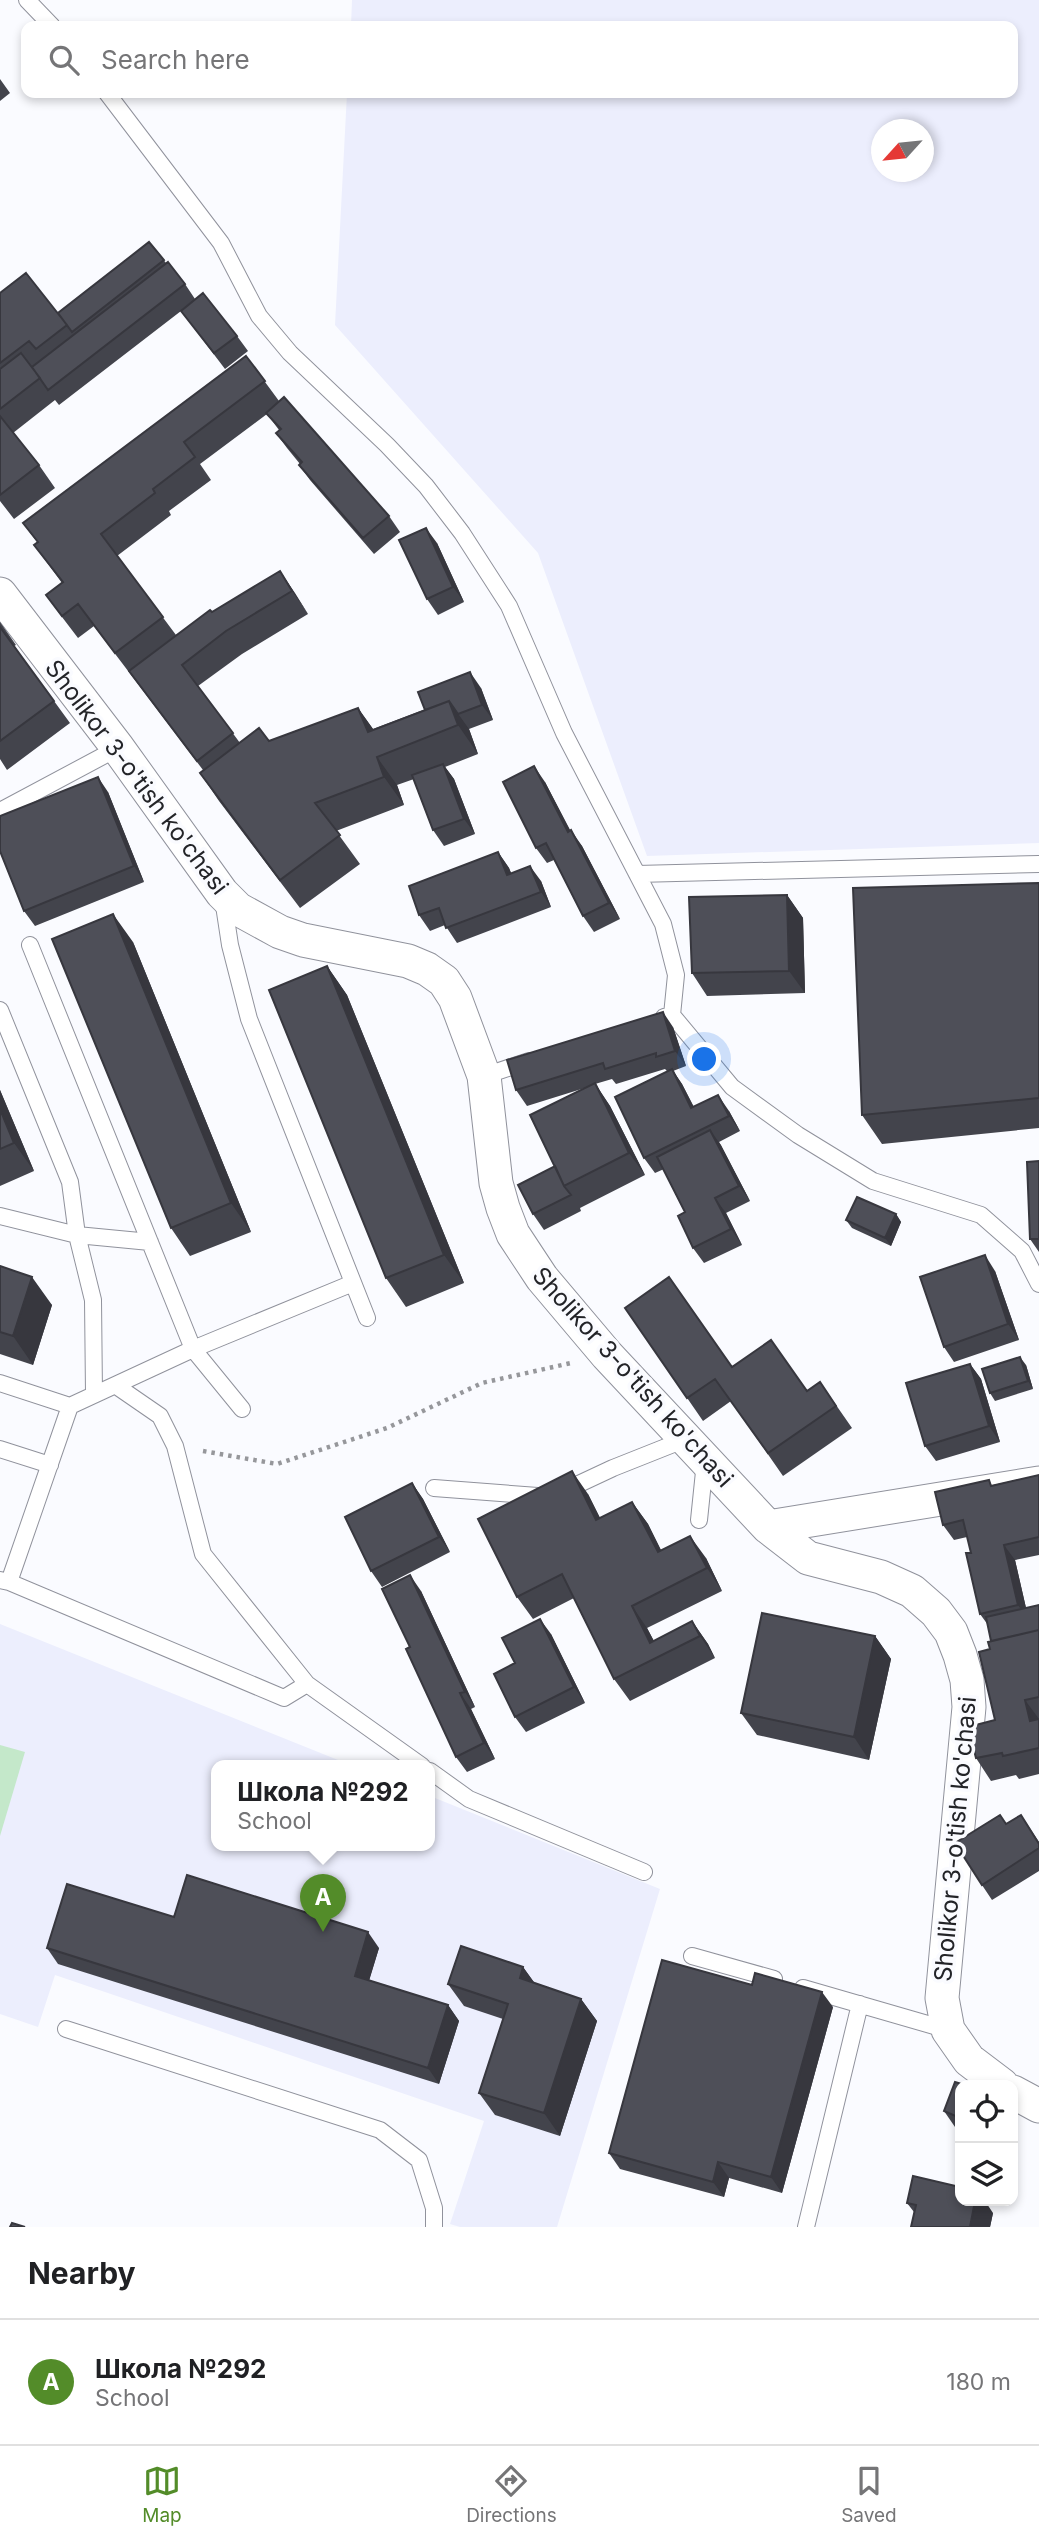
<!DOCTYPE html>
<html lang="en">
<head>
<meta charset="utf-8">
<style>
  body { margin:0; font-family:Inter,sans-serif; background:#f2f2f2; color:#202124 }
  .controls { position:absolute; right:21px; bottom:21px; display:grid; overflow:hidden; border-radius:14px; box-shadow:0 4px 10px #0003 }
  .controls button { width:63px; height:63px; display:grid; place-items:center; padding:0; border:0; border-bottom:2px solid #e0e0e0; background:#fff; color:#202124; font:35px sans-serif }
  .compass { position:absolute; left:871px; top:119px; width:63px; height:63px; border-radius:50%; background:#fff; box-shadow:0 4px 10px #0003; rotate:243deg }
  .you { position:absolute; left:705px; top:1060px; width:24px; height:24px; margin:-18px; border:5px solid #fff; border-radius:50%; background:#1a73e8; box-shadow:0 0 0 10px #1a73e833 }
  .badge { display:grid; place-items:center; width:46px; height:46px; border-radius:50%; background:#538c29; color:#fff; font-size:23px; font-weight:700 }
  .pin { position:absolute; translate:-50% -58px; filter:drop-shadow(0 2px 4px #0008) }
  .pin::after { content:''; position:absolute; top:37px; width:24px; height:21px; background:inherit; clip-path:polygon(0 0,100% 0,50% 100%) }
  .popup { position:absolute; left:211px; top:1760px; width:224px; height:91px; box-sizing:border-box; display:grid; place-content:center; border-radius:14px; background:#fff; filter:drop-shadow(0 2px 5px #0005); font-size:23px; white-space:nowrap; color:#757577 }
  .popup b { font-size:26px; color:#202124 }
  .popup::after { content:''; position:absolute; left:50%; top:100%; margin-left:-14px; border:14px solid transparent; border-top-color:#fff }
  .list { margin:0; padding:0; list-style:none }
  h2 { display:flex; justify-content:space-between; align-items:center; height:91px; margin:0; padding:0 28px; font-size:30px }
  h2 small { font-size:23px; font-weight:400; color:#757577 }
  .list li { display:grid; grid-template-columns:46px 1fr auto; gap:21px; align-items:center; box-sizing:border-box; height:126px; padding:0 28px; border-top:2px solid #e0e0e0 }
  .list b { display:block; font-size:26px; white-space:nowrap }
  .list p { margin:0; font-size:23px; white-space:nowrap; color:#757577 }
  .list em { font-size:23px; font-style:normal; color:#757577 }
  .icon { flex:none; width:38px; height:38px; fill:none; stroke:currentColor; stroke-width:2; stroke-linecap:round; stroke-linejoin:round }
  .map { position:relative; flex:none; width:1039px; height:2227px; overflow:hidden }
  .search { position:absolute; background:#fff; box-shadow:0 4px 10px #0003; left:21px; right:21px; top:21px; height:77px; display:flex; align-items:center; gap:18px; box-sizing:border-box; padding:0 24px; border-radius:14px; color:#757577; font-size:26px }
  .sheet { height:217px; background:#fff }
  nav { display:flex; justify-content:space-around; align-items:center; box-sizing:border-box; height:98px; border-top:2px solid #e0e0e0; background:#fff; font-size:19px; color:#757577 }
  nav a { display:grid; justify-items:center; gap:4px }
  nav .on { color:#538c29 }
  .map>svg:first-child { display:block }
  .built { fill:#eceefd; fill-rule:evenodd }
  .green { fill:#c4e8ca }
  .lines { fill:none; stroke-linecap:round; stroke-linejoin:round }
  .service-casing { stroke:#90929c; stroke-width:18 }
  .minor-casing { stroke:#90929c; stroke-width:35 }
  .path { stroke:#96979b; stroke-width:4.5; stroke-dasharray:3.5 5; stroke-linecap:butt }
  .service { stroke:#fff; stroke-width:16 }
  .minor { stroke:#fff; stroke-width:33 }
  .wall { fill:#43444c }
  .shaded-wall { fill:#37373e }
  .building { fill:#4e4f58; stroke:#37373e; stroke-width:2 }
  .labels { text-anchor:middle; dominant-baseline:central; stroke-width:7; stroke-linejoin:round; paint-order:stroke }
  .street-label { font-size:24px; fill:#232428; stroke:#fafbff }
</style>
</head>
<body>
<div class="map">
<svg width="1039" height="2227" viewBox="0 0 1039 2227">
  <rect width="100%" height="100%" fill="#fafbff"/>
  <!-- built -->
  <path class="built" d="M352,0H1039V843L647,856L538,553L335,325L347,93H1013V26H351ZM881,130H923V172H881Z
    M0,1624L353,1766H216V1846H430V1796L660,1889L557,2227H460L450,2224L484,2121L55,1975L38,2027L0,2014Z"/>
  <!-- green -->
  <path class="green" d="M0,1745L25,1752L0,1836Z"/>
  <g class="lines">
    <defs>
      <path id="service" d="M27,0L52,26
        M107,93L221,243L259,316L290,353L387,445L426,486L462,533L509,606L564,733L663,924L676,975L672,1015
        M0,811L118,748
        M637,874L1039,864
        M223,899L230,945L249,1019L367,1318
        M30,945L193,1349L353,1283
        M0,1010L70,1182L77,1235L150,1242
        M664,1017L672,1015L732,1087L798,1135L873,1181L981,1215L1022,1251L1039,1284
        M484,1076L529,1061
        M0,1216L77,1235L93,1300L94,1394
        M0,1383L70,1406
        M115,1385L160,1416L175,1446L203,1554L307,1684L422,1766
        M0,1449L50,1465
        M434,1488L551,1497L613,1468L686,1439
        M699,1520L705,1462
        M0,1580L9,1582L70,1406L193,1349L242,1409
        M9,1582L284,1698L307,1684
        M430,1771L469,1799L644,1872
        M692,1956L774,1979
        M803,1988L948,2030
        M66,2029L380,2130L419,2160L434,2208V2227
        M806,2227L860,2004"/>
      <path id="minor" d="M0,594L118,748L222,893L238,909L280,932L303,940L408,961L427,969L444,981L455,998L484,1076L496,1183L503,1208L513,1234L542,1278L607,1355L768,1527L808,1558L881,1577L912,1591L936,1612L951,1632L960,1655L967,1680L969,1707L942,1998L948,2030L969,2060L1002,2085
        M768,1527L1039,1483
        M1013,2092L1039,2106"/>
    </defs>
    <!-- service casing -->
    <use href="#service" class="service-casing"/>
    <!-- minor casing -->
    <use href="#minor" class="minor-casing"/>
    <!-- path -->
    <path class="path" d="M203,1451L277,1464L387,1428L482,1383L571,1363"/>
    <!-- service -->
    <use href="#service" class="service"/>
    <!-- minor -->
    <use href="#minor" class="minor"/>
  </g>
  <!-- wall -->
  <path class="wall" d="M0,79L10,93L0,101Z
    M149,242L166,263L185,284L195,299L237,336L248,351L225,369L181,311L59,405L55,400L13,433L39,465L55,488L14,519L0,501V293L58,313Z
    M246,356L279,401L389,516L400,532L374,554L310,480L299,465L300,464L287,448L276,433L279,430L267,414L200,464L211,480L169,511L171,515L117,556L176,635L280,571L308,614L242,654L198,686L240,743L269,741L358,708L373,729L481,688L493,720L469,729L478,754L445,767L454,779L475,834L444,846L433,830L414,779L397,785L404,805L336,831L360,864L300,908L219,801L200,773L203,770L94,626L78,638L62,617L46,595L62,583L34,545L37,542L23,523Z
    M437,543L464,602L438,615L427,599Z
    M0,622L16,645L14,646L70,723L7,770L0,759Z
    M545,782L570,831L582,846L620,919L594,932L583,916L554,860L547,863L536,848Z
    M108,792L144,882L35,926L24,911Z
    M498,852L509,868L511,873L541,881L551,907L457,943L445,925L430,931L419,915Z
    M1039,883V1128L882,1144L862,1115Z
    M787,895L803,918L805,993L707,996L692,973Z
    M133,942L251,1232L190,1256L171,1228Z
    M327,966L347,995L464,1283L406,1307L386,1278Z
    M673,1027L686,1066L673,1071L682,1084L694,1107L729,1111L740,1131L719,1142L750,1201L726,1213L742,1245L704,1263L693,1248L685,1212L664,1169L655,1173L644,1158L667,1071L665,1069L616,1084L612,1079L595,1084L610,1106L645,1175L580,1208L581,1211L544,1230L533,1214L555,1166L588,1087L527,1106L516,1090Z
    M0,1090L34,1171L0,1186Z
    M1039,1161V1252L1030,1239Z
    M896,1214L901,1222L891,1246L852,1228L846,1220Z
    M0,1266L52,1305L33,1365L0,1354Z
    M995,1271L1019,1340L954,1362L944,1347Z
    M625,1308L732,1367L807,1391L820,1382L852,1428L783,1476L731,1401L703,1421Z
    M970,1364L981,1379L1000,1442L936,1461L925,1446Z
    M1026,1365L1033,1389L995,1401L990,1393Z
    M1039,1475V1555L1015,1560L1026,1608L1039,1605V1774L1019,1779L1016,1775L991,1781L976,1758L995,1720L990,1649L991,1641L988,1625L980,1614L971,1553L967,1537L954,1540L943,1525L993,1485Z
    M412,1483L423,1499L450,1552L382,1587L371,1571Z
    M588,1494L600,1518L632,1502L648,1524L661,1550L706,1558L722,1591L647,1628L654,1641L692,1621L708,1644L715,1658L630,1701L614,1679L574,1598L533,1619L517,1597Z
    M421,1591L475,1707L471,1709L495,1759L467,1772L456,1757L410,1647Z
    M551,1634L585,1703L526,1732L515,1717V1663Z
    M875,1636L891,1659L869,1760L757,1735L741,1713Z
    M1021,1815L1039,1842V1871L992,1900L982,1885L1006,1824Z
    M174,1917L379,1948L369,1980L448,2005L459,2021L439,2084L58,1964L47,1948Z
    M523,1967L535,1984L581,1999L597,2021L560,2136L495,2115L479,2093L503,2019L464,2006L448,1984Z
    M833,2007L782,2193L729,2178L724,2197L620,2169L609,2153Z
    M960,2085V2129L955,2127L944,2111Z
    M907,2203L993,2213L990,2227H911L914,2212Z"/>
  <!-- shaded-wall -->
  <path class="shaded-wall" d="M426,528L437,543L464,602L453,587Z
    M280,571L295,593L308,614L292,591Z
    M470,672L481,688L493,720L482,705Z
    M449,701L469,729L478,754L458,725Z
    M358,708L378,736L368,732Z
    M377,757L397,785L404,805L384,777Z
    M443,764L454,779L475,834L464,819Z
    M534,766L545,782L579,847L568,832Z
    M98,777L108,792L144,882L134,866Z
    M571,830L582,846L620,919L609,903Z
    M498,852L509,868L518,890L507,875Z
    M530,866L541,881L551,907L541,892Z
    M787,895L803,918L805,993L789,971Z
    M113,914L133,942L251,1232L231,1203Z
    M327,966L347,995L464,1283L444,1255Z
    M663,1012L673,1027L686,1066L675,1051Z
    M672,1069L682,1084L702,1124L691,1108Z
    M595,1083L610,1106L645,1175L629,1153Z
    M0,1090L34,1171L14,1143L0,1109Z
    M718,1095L729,1111L740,1131L729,1116Z
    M710,1130L721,1145L750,1201L739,1186Z
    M715,1198L726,1213L742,1245L731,1229Z
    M896,1214L901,1222L891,1246L885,1238Z
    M985,1255L995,1271L1019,1340L1008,1324Z
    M32,1277L52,1305L33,1365L13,1336Z
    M1020,1357L1026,1365L1033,1389L1028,1381Z
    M970,1364L981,1379L1000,1442L989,1426Z
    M572,1471L588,1494L612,1542L596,1520Z
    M412,1483L423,1499L450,1552L439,1537Z
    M632,1502L648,1524L673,1575L658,1552Z
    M690,1536L706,1558L722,1591L707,1568Z
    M1004,1545L1015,1560L1029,1621L1018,1605Z
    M410,1575L421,1591L475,1707L465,1692Z
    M632,1606L647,1628L661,1655L650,1643Z
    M540,1619L551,1634L585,1703L574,1687Z
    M692,1621L708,1644L715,1658L700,1636Z
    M875,1636L891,1659L869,1760L854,1737Z
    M460,1693L471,1709L495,1759L484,1743Z
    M1025,1700L1039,1719L1030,1721Z
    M368,1932L379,1948L366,1991L355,1976Z
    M523,1967L539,1989L520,1978Z
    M822,1992L833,2007L782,2193L771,2177Z
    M581,1999L597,2021L560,2136L544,2113Z
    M448,2005L459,2021L439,2084L428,2068Z
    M1013,2110L1018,2117L1013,2131Z
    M718,2162L729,2178L724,2197L713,2182Z
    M975,2201H985L993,2213L990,2227H970Z"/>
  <!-- building -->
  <path class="building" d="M149,242L164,260L72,332L58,313Z
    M168,262L185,284L48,390L32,367Z
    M26,273L67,325L36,349L29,341L0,363V293Z
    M203,293L237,336L214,353L181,311Z
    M21,353L40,378L0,409V369Z
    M246,356L265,381L184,442L195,457L153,489L155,493L101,534L163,617L115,653L78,604L62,616L46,595L63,582L34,545L38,542L23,523Z
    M284,397L389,516L363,538L299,465L302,462L276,433L281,429L266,413Z
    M0,416L39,465L0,495Z
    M426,528L453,587L427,599L399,540Z
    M280,571L292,591L226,631L182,665L233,733L197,761L129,671L210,610L212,612Z
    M0,627L54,701L0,741Z
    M470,672L482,705L458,714L449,701L425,710L418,692Z
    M449,701L458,725L377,757L384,777L315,803L340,835L280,880L200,773L259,728L269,741L358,708L368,732Z
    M443,764L464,819L433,830L412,775Z
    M534,766L568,832L571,830L609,903L583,916L546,843L536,848L503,782Z
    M98,777L134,866L24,911L0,851V816Z
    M498,852L507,875L530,866L541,892L446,928L439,908L419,915L409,886Z
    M1039,883V1098L862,1115L853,888Z
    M787,895L789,971L692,973L689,897Z
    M113,914L231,1203L171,1228L52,939Z
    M327,966L444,1255L386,1278L269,990Z
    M663,1012L675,1051L656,1057V1053L605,1069L603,1063L516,1090L507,1060Z
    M672,1069L691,1108L718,1095L729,1116L644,1158L615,1097Z
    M595,1083L629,1153L564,1186L530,1115Z
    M0,1109L14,1143L0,1149Z
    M710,1130L739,1186L715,1198L731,1229L693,1248L678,1216L685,1212L657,1157Z
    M1039,1161V1239H1030L1027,1162Z
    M555,1166L564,1186L571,1195L533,1214L518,1185Z
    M857,1197L896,1214L885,1238L846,1220Z
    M985,1255L1008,1324L944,1347L920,1277Z
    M0,1266L32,1277L13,1336L0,1332Z
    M669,1277L732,1367L771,1340L807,1391L820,1382L836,1406L768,1453L715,1379L687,1398L625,1308Z
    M1020,1357L1028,1381L990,1393L982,1369Z
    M970,1364L989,1426L925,1446L906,1383Z
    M572,1471L596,1520L632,1502L658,1552L690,1536L707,1568L632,1606L650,1643L692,1621L700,1636L614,1679L562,1574L517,1597L478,1519Z
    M1039,1475V1537L1004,1545L1018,1605L980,1614L966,1553H971L963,1520L943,1525L935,1492L989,1480L991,1486Z
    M412,1483L439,1537L371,1571L345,1517Z
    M410,1575L465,1692L460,1693L484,1743L456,1757L406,1649L410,1647L382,1589Z
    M1039,1605V1630L991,1641L986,1617Z
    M762,1613L875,1636L854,1737L741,1713Z
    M540,1619L574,1687L515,1717L494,1674L515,1663L502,1638Z
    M1039,1630V1697L1025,1700L1030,1721L1039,1719V1748L1003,1756L1002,1753L976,1758L968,1727L995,1720L979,1652L990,1649L988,1642Z
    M1000,1815L1006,1824L1021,1815L1039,1844V1848L982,1885L955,1843Z
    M187,1875L368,1932L355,1976L448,2005L428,2068L47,1948L67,1884L174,1917Z
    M461,1946L523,1967L520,1978L581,1999L544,2113L479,2093L508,2004L448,1984Z
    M662,1960L752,1985L755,1973L822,1992L771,2177L718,2162L713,2182L609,2153Z
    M955,2082L965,2085H960V2118L944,2111Z
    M913,2176L960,2187V2201H975L970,2227H911L916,2205L907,2203Z
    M12,2223L25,2227H10Z"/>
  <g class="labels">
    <!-- street labels -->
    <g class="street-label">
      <text transform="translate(137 777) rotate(53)">Sholikor 3-o'tish ko'chasi</text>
      <text transform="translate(633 1377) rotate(48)">Sholikor 3-o'tish ko'chasi</text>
      <text transform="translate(955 1839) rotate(-85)">Sholikor 3-o'tish ko'chasi</text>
    </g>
  </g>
</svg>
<div class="controls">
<button><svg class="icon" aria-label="locate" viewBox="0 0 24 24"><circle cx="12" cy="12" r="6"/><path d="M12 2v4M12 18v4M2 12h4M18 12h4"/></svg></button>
<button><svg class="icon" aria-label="layers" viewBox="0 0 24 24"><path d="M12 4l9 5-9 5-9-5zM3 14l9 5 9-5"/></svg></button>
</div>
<svg class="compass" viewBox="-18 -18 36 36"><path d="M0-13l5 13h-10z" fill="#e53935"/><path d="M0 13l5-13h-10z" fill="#757577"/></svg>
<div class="you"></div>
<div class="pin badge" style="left:323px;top:1932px">A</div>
<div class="popup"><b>Школа №292</b>School</div>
<div class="search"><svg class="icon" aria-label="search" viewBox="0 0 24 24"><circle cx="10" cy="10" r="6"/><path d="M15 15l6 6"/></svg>Search here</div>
</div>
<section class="sheet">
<h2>Nearby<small></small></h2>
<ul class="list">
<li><span class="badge">A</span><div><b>Школа №292</b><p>School</p></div><em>180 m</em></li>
</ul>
</section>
<nav>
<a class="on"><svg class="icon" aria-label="map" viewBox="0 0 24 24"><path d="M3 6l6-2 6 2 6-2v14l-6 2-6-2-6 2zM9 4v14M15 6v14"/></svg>Map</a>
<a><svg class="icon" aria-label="directions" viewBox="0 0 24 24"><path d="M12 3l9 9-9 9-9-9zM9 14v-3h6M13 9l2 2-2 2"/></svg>Directions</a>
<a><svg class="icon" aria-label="saved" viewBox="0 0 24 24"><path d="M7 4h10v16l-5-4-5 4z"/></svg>Saved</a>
</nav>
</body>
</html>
